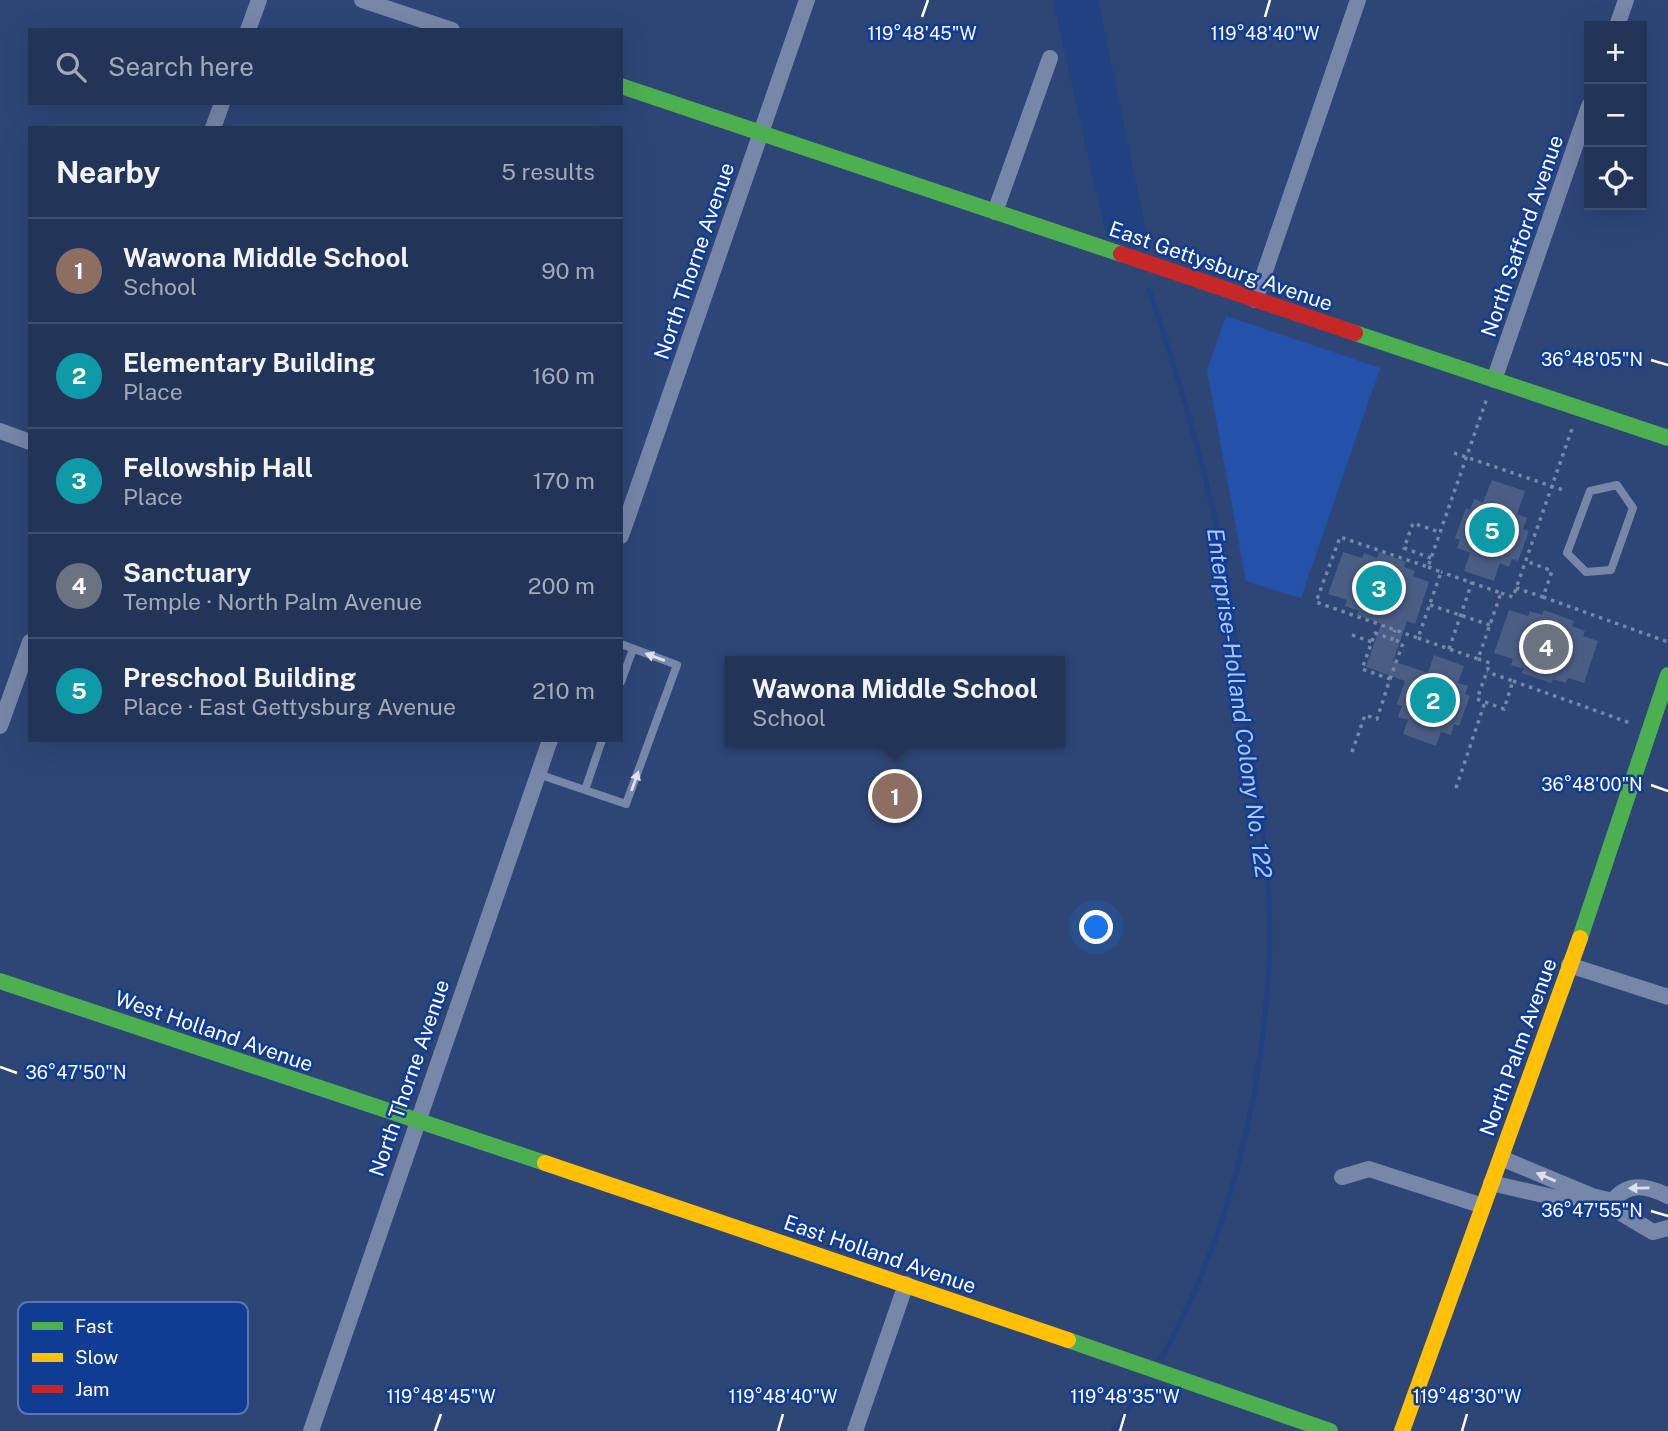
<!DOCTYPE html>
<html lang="en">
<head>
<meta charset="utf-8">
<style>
  body { margin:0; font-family:"Public Sans",sans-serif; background:#2a3c5e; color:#f1f3f6 }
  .controls { position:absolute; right:21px; top:21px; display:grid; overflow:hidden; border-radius:0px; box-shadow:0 7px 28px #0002 }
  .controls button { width:63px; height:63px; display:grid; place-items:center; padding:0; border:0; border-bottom:2px solid #3f4f6e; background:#223458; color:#f1f3f6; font:35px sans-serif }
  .you { position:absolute; left:1097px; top:928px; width:24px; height:24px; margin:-18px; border:5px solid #fff; border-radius:50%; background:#1a73e8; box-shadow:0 0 0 10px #1a73e833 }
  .badge { display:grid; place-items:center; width:46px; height:46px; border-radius:50%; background:#90b9f0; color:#fff; font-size:23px; font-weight:700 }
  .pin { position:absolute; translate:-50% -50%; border:4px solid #fff; box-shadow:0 2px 7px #0006 }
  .popup { position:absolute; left:725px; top:656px; width:340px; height:91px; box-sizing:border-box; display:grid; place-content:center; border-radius:0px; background:#223458; filter:drop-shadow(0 2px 5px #0005); font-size:23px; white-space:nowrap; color:#a2aaba }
  .popup b { font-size:26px; color:#f1f3f6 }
  .popup::after { content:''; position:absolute; left:50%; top:100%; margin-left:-14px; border:14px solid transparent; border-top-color:#223458 }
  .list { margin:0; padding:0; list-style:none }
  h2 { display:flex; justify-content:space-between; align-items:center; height:91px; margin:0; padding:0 28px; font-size:30px }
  h2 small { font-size:23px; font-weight:400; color:#a2aaba }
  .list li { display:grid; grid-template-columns:46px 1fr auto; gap:21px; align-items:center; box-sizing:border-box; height:105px; padding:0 28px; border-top:2px solid #3f4f6e }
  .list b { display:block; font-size:26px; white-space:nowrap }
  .list p { margin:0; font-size:23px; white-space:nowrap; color:#a2aaba }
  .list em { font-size:23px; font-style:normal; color:#a2aaba }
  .icon { flex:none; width:38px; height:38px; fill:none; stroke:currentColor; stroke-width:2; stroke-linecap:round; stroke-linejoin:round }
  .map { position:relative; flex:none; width:1668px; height:1431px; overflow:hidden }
  .search { position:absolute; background:#223458; box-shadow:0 7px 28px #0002; left:28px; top:28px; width:595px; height:77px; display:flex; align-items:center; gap:18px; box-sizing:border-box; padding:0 24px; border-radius:0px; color:#a2aaba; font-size:26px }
  .panel { position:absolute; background:#223458; box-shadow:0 7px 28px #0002; left:28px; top:126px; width:595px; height:616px; border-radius:0px }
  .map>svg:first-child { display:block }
  .green { fill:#2452ab }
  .water { fill:#214181 }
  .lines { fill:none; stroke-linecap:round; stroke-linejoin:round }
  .stream { stroke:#214181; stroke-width:5 }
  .building { fill:#4a5d84 }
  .path { stroke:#7787a9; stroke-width:3.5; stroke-dasharray:3.5 5; stroke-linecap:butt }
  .lane { stroke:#7787a9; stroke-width:8 }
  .street { stroke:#7787a9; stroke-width:16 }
  .fast { stroke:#4caf50; stroke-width:16 }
  .slow { stroke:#ffc107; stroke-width:16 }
  .jam { stroke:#c62828; stroke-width:16 }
  .oneway { fill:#dde1ea }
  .ticks { fill:none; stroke:#fff; stroke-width:2.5 }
  .labels { text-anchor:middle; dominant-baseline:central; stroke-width:5; stroke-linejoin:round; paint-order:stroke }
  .street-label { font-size:21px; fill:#fff; stroke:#113c93 }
  .water-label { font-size:23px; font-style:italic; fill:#aac6fa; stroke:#113c93 }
  .key { fill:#113c93; stroke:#5876b3; stroke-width:2 }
  .key-label { font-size:19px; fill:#fff }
  .ticks-label { font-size:18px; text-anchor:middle; fill:#fff; stroke:#113c93; stroke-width:5; stroke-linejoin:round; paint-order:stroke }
</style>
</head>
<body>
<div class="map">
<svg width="1668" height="1431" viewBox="0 0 1668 1431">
  <rect width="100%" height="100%" fill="#2e4676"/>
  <!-- green -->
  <path class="green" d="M1226,316L1380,368L1301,598L1246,581L1207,370Z"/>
  <!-- water -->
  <path class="water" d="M1053,0H1098L1149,245L1105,231Z"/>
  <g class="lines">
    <!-- stream -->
    <path class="stream" d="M1149,290C1180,381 1207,473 1225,567C1233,611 1237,655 1243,699C1256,787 1274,878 1269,968C1261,1104 1227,1241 1161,1359
      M1113,1431L1146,1385"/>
  </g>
  <!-- building -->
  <path class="building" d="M1492,480L1525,491L1517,514L1527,518L1523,529L1529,531L1518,561L1512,559L1509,567L1500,563L1494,581L1464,571L1470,553L1457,548L1460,540L1455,538L1466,508L1470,510L1474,499L1483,502Z
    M1343,552L1362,558L1364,553L1377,558L1379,552L1406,562L1404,567L1415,571L1413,576L1429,582L1415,624L1407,621L1393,661L1428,673L1434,655L1464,666L1458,683L1468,686L1465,694L1470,696L1459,726L1454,724L1451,735L1441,732L1436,746L1403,734L1408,720L1398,717L1402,706L1397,704L1405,681L1366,667L1381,624L1357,615L1359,611L1345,606L1347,600L1328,594Z
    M1509,610L1528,616L1530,611L1542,615L1544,610L1574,621L1572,626L1585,631L1583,636L1598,641L1584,683L1568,678L1566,683L1553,679L1551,683L1522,673L1524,669L1511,665L1513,659L1494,653Z"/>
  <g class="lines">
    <!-- path -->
    <path class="path" d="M1454,453L1563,490
      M1431,558L1404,548L1413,523L1439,532
      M1428,567L1441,572L1418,638L1316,602L1340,537L1428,567L1487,398
      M1516,588L1543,597L1552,571L1526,561
      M1501,593L1513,597L1573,426
      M1543,597L1668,642
      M1430,605L1490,625
      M1352,635L1372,642
      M1418,638L1478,659L1501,593L1441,572
      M1449,649L1472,582
      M1478,659L1490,663L1477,699L1504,709L1513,681L1487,672
      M1390,679L1403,643L1392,639
      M1513,681L1633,724
      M1352,752L1365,715L1377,719L1390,679L1362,669L1375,633L1392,639L1395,630
      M1456,788L1485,702"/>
    <!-- lane -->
    <path class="lane" d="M1617,485L1633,508L1611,570L1586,572L1567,553L1590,491Z
      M621,682L633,649
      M538,774L626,804L677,665L621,644
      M585,790L602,740"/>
    <!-- street -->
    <path class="street" d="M362,0L452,30
      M1617,26L1626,0
      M248,30L259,0
      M213,128L222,103
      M995,212L1050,58
      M1255,300L1358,0
      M1494,380L1589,106
      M0,431L30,442
      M621,536L807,0
      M0,726L30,642
      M1569,965L1668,997
      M1501,1158L1592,1196L1613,1201L1621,1213L1653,1232L1668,1228
      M1342,1177L1369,1169L1483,1206
      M1491,1183L1561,1199L1589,1196
      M1613,1201C1628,1181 1648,1186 1668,1196
      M311,1431L550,740
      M855,1431L906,1284"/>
    <!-- fast -->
    <path class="fast" d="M621,86L1121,254
      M1355,333L1668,438
      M1580,938L1668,675
      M0,981L545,1163
      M1068,1340L1330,1431"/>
    <!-- slow -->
    <path class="slow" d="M545,1163L1068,1340
      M1402,1431L1580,938"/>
    <!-- jam -->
    <path class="jam" d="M1121,254L1355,333"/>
  </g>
  <!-- one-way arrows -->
  <defs><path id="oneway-solid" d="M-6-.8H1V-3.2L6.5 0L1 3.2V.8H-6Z" transform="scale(1.75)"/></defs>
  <g class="oneway">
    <use href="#oneway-solid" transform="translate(655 657) rotate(-160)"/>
    <use href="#oneway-solid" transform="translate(635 781) rotate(-70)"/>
    <use href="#oneway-solid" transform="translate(1546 1177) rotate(-157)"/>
    <use href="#oneway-solid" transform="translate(1639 1188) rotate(179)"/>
  </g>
  <!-- ticks -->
  <path class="ticks" d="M922,17L928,0M1265,17L1270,0M1651,360L1668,365M1651,785L1668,791M0,1067L17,1073M1651,1211L1668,1216M435,1431L441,1414M778,1431L783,1414M1120,1431L1125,1414M1462,1431L1467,1414"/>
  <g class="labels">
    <!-- street labels -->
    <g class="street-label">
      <text transform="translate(1522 236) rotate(-71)">North Safford Avenue</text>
      <text transform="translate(694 261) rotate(-71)">North Thorne Avenue</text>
      <text transform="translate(1221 266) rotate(19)">East Gettysburg Avenue</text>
      <text transform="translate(214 1031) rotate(19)">West Holland Avenue</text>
      <text transform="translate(1518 1047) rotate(-70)">North Palm Avenue</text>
      <text transform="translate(409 1078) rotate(-71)">North Thorne Avenue</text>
      <text transform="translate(880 1254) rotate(19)">East Holland Avenue</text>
    </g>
    <!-- water labels -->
    <g class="water-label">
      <text transform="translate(1240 703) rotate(82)">Enterprise-Holland Colony No. 122</text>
    </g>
  </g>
  <!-- legend -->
  <rect x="18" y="1302" width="230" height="112" rx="10" class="key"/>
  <rect x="32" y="1322" width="31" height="8" fill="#4caf50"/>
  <rect x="32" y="1353" width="31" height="9" fill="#ffc107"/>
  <rect x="32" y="1385" width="31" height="8" fill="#c62828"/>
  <g class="key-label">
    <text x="75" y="1333">Fast</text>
    <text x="75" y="1364">Slow</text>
    <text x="75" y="1396">Jam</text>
  </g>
  <g class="ticks-label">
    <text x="922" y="40">119°48'45"W</text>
    <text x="1265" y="40">119°48'40"W</text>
    <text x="1592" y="366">36°48'05"N</text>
    <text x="1592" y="791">36°48'00"N</text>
    <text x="76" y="1079">36°47'50"N</text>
    <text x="1592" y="1217">36°47'55"N</text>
    <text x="441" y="1403">119°48'45"W</text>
    <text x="783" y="1403">119°48'40"W</text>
    <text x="1125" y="1403">119°48'35"W</text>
    <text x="1467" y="1403">119°48'30"W</text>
  </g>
</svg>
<div class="controls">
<button>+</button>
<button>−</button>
<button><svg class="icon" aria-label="locate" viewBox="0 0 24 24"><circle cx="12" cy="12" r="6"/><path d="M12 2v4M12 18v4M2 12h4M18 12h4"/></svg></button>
</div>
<div class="you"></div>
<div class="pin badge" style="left:895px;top:796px;background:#8d6e63">1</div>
<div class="popup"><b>Wawona Middle School</b>School</div>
<div class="pin badge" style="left:1433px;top:700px;background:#0f9aa8">2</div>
<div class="pin badge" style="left:1379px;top:588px;background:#0f9aa8">3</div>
<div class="pin badge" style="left:1546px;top:647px;background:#6b7280">4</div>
<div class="pin badge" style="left:1492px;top:530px;background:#0f9aa8">5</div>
<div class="search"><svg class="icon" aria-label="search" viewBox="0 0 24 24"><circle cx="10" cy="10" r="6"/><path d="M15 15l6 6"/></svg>Search here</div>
<section class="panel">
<h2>Nearby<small>5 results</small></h2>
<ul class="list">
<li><span class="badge" style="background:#8d6e63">1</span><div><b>Wawona Middle School</b><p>School</p></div><em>90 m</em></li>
<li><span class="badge" style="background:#0f9aa8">2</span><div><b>Elementary Building</b><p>Place</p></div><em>160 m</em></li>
<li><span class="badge" style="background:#0f9aa8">3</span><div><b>Fellowship Hall</b><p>Place</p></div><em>170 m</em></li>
<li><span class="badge" style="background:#6b7280">4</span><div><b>Sanctuary</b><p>Temple · North Palm Avenue</p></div><em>200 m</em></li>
<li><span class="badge" style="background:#0f9aa8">5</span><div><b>Preschool Building</b><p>Place · East Gettysburg Avenue</p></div><em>210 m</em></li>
</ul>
</section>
</div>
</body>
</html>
